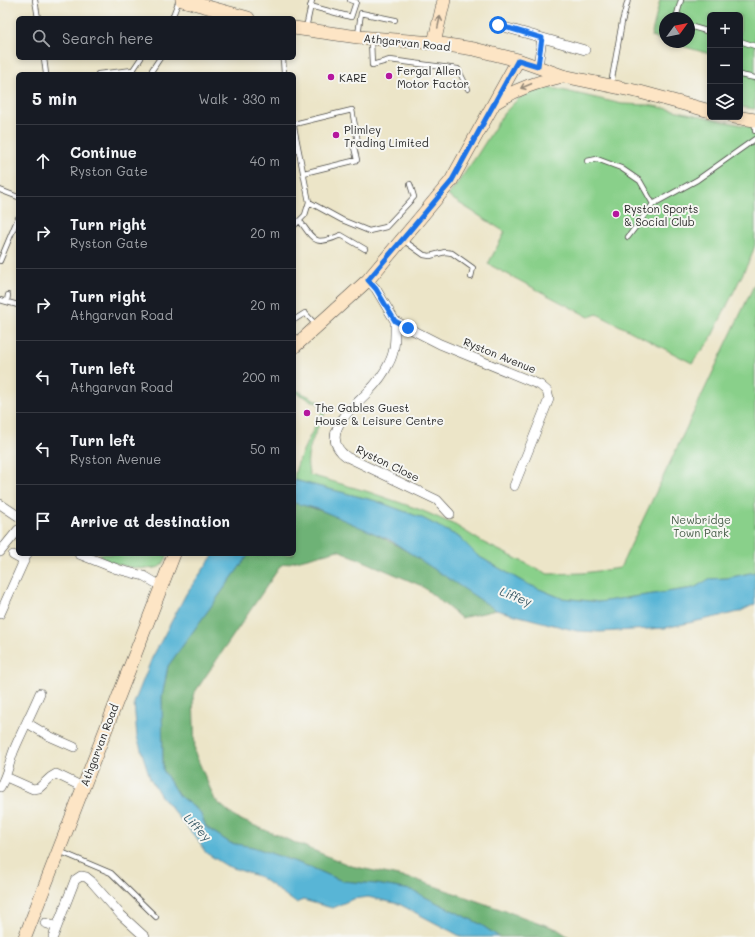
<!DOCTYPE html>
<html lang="en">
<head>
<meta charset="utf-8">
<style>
  body { margin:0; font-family:Mali,sans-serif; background:#20242c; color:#f1f3f6 }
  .controls { position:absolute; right:12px; top:12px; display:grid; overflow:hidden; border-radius:6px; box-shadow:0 2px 6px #0003 }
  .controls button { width:36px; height:36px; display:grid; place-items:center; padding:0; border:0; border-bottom:1px solid #363941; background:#171b24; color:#f1f3f6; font:20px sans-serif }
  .compass { position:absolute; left:659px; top:12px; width:36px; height:36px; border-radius:50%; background:#171b24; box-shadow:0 2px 6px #0003; rotate:57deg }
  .stop { position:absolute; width:12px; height:12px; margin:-9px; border:3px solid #1a73e8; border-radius:50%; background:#fff }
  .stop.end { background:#1a73e8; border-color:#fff; box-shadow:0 1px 4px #0008 }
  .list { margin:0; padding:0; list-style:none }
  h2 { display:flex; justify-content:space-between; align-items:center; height:52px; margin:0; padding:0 16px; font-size:17px }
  h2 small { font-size:13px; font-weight:400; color:#9ea1a6 }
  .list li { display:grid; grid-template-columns:26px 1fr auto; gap:12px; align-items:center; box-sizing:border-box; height:72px; padding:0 16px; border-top:1px solid #363941 }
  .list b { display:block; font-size:15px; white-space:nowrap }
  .list p { margin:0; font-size:13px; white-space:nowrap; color:#9ea1a6 }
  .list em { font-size:13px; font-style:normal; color:#9ea1a6 }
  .icon { flex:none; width:22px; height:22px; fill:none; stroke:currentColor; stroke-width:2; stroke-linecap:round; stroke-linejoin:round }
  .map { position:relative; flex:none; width:755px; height:937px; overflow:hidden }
  .search { position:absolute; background:#171b24; box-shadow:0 2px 6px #0003; left:16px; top:16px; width:280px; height:44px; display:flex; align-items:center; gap:10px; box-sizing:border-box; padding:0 14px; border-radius:6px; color:#9ea1a6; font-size:15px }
  .panel { position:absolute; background:#171b24; box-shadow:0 2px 6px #0003; left:16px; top:72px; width:280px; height:484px; border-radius:6px }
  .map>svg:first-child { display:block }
  .green { fill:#89d08a; stroke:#5a7e5a }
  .forest { fill:#6eb276; stroke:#4c6e50 }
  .water { fill:#58b5d6; stroke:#427080 }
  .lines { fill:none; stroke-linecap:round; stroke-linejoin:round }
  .lane-casing { stroke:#484743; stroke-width:6 }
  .street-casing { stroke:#484743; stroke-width:10 }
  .secondary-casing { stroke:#484743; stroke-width:14 }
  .lane { stroke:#fff; stroke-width:4.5 }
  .street { stroke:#fff; stroke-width:9 }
  .secondary { stroke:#fde5c5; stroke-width:13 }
  .oneway { stroke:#948878 }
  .route { stroke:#1a73e8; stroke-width:5 }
  .poi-dot { fill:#b5179e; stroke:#f6f6f2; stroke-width:1.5 }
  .labels { text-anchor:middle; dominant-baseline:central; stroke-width:4; stroke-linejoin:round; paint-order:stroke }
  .street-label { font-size:11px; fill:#2b2b2b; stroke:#f6f6f2 }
  .poi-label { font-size:11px; fill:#2b2b2b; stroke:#f6f6f2; text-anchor:start }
  .park-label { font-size:11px; fill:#475d48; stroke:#f6f6f2 }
  .water-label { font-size:12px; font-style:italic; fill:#3b5b67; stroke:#f6f6f2 }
</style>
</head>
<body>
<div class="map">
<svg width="755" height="937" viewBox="0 0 755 937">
  <rect width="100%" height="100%" fill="#f6f6f2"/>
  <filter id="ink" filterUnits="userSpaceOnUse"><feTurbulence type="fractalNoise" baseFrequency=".025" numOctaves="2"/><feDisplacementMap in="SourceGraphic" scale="8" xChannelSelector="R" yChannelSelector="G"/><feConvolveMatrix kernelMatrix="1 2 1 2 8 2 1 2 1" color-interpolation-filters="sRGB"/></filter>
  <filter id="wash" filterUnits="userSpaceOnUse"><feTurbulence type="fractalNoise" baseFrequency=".012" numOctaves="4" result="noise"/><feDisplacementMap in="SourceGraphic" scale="16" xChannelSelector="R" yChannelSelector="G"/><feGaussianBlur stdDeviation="0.9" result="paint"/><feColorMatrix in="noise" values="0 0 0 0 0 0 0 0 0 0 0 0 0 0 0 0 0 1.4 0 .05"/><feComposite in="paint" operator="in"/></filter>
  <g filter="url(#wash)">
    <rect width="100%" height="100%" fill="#ece5c8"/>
    <!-- green -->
    <path class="green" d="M660,0H755V109L740,107V15H710V54L668,42H689V18H665V41L651,37Z
      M540,88L557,89L622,104L648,105L669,109L755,128V245L751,257L709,342L692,363L597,314L589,317L488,264L505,232L448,196L476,157L504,113L520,97Z
      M755,283V572L727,578L710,579L694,588L600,602L561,598L525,583L478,556L459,537L422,518L376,501L294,480C294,463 315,428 323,410L319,404L294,392V389L328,406C320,425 301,454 310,475L369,492L421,510L455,525L484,543L548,574L583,573L620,568Z
      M99,554H168C166,559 164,564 159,567C147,572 106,565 99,554Z"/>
    <!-- forest -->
    <path class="forest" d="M294,503C370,521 433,567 496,610L461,618L422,586L338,550L281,565L193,695L195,753L215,800L236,818L351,866L417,880L557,929L569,937H499L480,924L411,890L376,884L342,881L310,867L253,847L230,843L206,827L200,812L178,795L163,770L162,697L168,666L249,554H294Z"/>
    <!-- water -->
    <path class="water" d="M294,480L376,501L422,518L459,537L478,556L525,583L561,598L599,602L694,588L709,579L727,578L755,572V604L739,612L665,628L600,632L577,631L496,610L390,540L318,509L294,503Z
      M214,554H249L168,666L162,697L163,770L178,795L200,812L206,827L230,843L253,847L310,867L342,881L376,884L411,890L480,924L499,937H462L399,904L368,897L353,899L332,908L303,900L296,903L260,877L227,866L206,853L197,839L160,795L150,778L137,737L134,703L152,658L186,594Z"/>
  </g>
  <g filter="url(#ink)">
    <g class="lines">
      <defs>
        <path id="lane" d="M35,0L38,18
          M310,6L351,17L356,2L350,0
          M172,18L179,0
          M676,18L681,0
          M689,26L710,32
          M306,28L312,0
          M358,35L361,13L395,20
          M371,40L372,65L390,60L458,69L468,89
          M740,41L755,46
          M44,58L46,74
          M283,58L284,74
          M98,74L133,70L141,58
          M152,74V70L160,58
          M740,75L755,78
          M611,84L622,22L628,0
          M755,122V131
          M294,124L352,110L358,142L353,143L357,160L304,173
          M294,127L309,202L305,215L294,226
          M587,161L597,159L621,168L640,181L653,204
          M0,190L18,197
          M309,202L342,220L369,231L386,227L414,197L410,184
          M300,221C315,242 315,246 341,235L365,249
          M628,237L653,204L697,180L755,139
          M403,240L424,255L430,256L445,252L452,253L473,268L471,277
          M0,261L18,218
          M0,300L18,305
          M7,301L8,295
          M294,320L305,313L316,325
          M59,851L111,873L156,917"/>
        <path id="street" d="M497,25L585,50
          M538,66L542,38
          M368,280L376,289L395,321L440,344L540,385L547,391L549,399L514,486
          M395,321C395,335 396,350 389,363C384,374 376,384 367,393C351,409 317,436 347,457L437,500L450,514
          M0,504L18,516
          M0,552L18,530
          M79,554L117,569L144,576L161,586
          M13,555L24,561
          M0,614L27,554
          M27,723L49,736L74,747
          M6,777L33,789L39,788L51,777L56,774L83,787
          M0,787C7,776 9,763 14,750C22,731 32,712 40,693
          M45,923L57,927
          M53,937L75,880L81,876L86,877L91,881L121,915L145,937"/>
        <path id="secondary" d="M182,0L248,18
          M294,28L358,37L434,43L474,49L518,60L563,76L640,92L710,111
          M434,43L444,0
          M496,102C518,88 538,82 563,76
          M734,117L755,120
          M294,347L368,280L451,181L518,60
          M25,937L174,554"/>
      </defs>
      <!-- lane casing -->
      <use href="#lane" class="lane-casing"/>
      <!-- street casing -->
      <use href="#street" class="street-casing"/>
      <!-- secondary casing -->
      <use href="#secondary" class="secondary-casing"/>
      <!-- lane -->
      <use href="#lane" class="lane"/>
      <!-- street -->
      <use href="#street" class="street"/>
      <!-- secondary -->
      <use href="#secondary" class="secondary"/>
    </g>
    <!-- one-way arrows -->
    <defs><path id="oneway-shaft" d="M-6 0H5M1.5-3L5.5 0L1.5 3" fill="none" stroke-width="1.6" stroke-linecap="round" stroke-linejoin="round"/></defs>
    <g class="oneway">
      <use href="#oneway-shaft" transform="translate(439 22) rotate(-78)"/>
      <use href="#oneway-shaft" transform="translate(526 86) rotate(157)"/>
    </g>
  </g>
  <g class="lines" filter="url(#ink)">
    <!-- route -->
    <path class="route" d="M408,328L395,321L376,289L368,280L451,182L518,60L538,66L542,38L498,25"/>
  </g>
  <!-- markers -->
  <g class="poi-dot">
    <circle cx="389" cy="76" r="4"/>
    <circle cx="331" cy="77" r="4"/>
    <circle cx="336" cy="135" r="4"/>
    <circle cx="616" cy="214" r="4"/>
    <circle cx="307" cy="413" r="4"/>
  </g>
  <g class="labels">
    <!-- street labels -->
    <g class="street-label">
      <text transform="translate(407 42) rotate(6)">Athgarvan Road</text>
      <text transform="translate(500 355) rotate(22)">Ryston Avenue</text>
      <text transform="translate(388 463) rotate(26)">Ryston Close</text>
      <text transform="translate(99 745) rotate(-69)">Athgarvan Road</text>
    </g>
    <!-- poi labels -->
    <g class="poi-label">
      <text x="397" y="70">Fergal Allen<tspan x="397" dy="13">Motor Factor</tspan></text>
      <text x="339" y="77">KARE</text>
      <text x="344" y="129">Plimley<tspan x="344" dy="13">Trading Limited</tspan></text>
      <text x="624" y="208">Ryston Sports<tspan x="624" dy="13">&amp; Social Club</tspan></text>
      <text x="315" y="407">The Gables Guest<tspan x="315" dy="13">House &amp; Leisure Centre</tspan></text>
    </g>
    <!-- park labels -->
    <g class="park-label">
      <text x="701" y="519">Newbridge<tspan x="701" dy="13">Town Park</tspan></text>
    </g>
    <!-- water labels -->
    <g class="water-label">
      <text transform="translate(516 596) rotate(21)">Liffey</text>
      <text transform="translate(198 827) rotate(46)">Liffey</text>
    </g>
  </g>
</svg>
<div class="controls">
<button>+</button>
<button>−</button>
<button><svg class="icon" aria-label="layers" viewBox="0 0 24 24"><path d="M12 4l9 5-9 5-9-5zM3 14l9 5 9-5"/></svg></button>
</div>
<svg class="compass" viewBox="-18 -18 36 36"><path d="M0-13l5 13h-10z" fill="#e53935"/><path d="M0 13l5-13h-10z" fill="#9ea1a6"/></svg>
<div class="stop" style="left:498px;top:25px"></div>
<div class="stop end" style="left:408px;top:328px"></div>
<div class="search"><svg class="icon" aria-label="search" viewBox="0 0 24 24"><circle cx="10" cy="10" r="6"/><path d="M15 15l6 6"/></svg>Search here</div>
<section class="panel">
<h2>5 min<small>Walk · 330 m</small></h2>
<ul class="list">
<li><svg class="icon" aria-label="ahead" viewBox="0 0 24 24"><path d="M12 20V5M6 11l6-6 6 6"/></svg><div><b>Continue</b><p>Ryston Gate</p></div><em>40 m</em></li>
<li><svg class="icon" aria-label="right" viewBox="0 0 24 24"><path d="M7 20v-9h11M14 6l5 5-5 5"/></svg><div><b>Turn right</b><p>Ryston Gate</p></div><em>20 m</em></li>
<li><svg class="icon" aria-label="right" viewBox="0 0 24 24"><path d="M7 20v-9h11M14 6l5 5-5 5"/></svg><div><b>Turn right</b><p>Athgarvan Road</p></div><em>20 m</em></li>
<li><svg class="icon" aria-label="left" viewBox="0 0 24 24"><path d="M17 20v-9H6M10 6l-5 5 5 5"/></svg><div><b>Turn left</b><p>Athgarvan Road</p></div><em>200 m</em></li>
<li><svg class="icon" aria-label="left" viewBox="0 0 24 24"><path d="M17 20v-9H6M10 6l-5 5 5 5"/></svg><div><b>Turn left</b><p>Ryston Avenue</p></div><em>50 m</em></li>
<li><svg class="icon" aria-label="arrive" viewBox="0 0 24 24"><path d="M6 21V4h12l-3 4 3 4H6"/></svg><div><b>Arrive at destination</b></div></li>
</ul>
</section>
</div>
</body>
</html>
